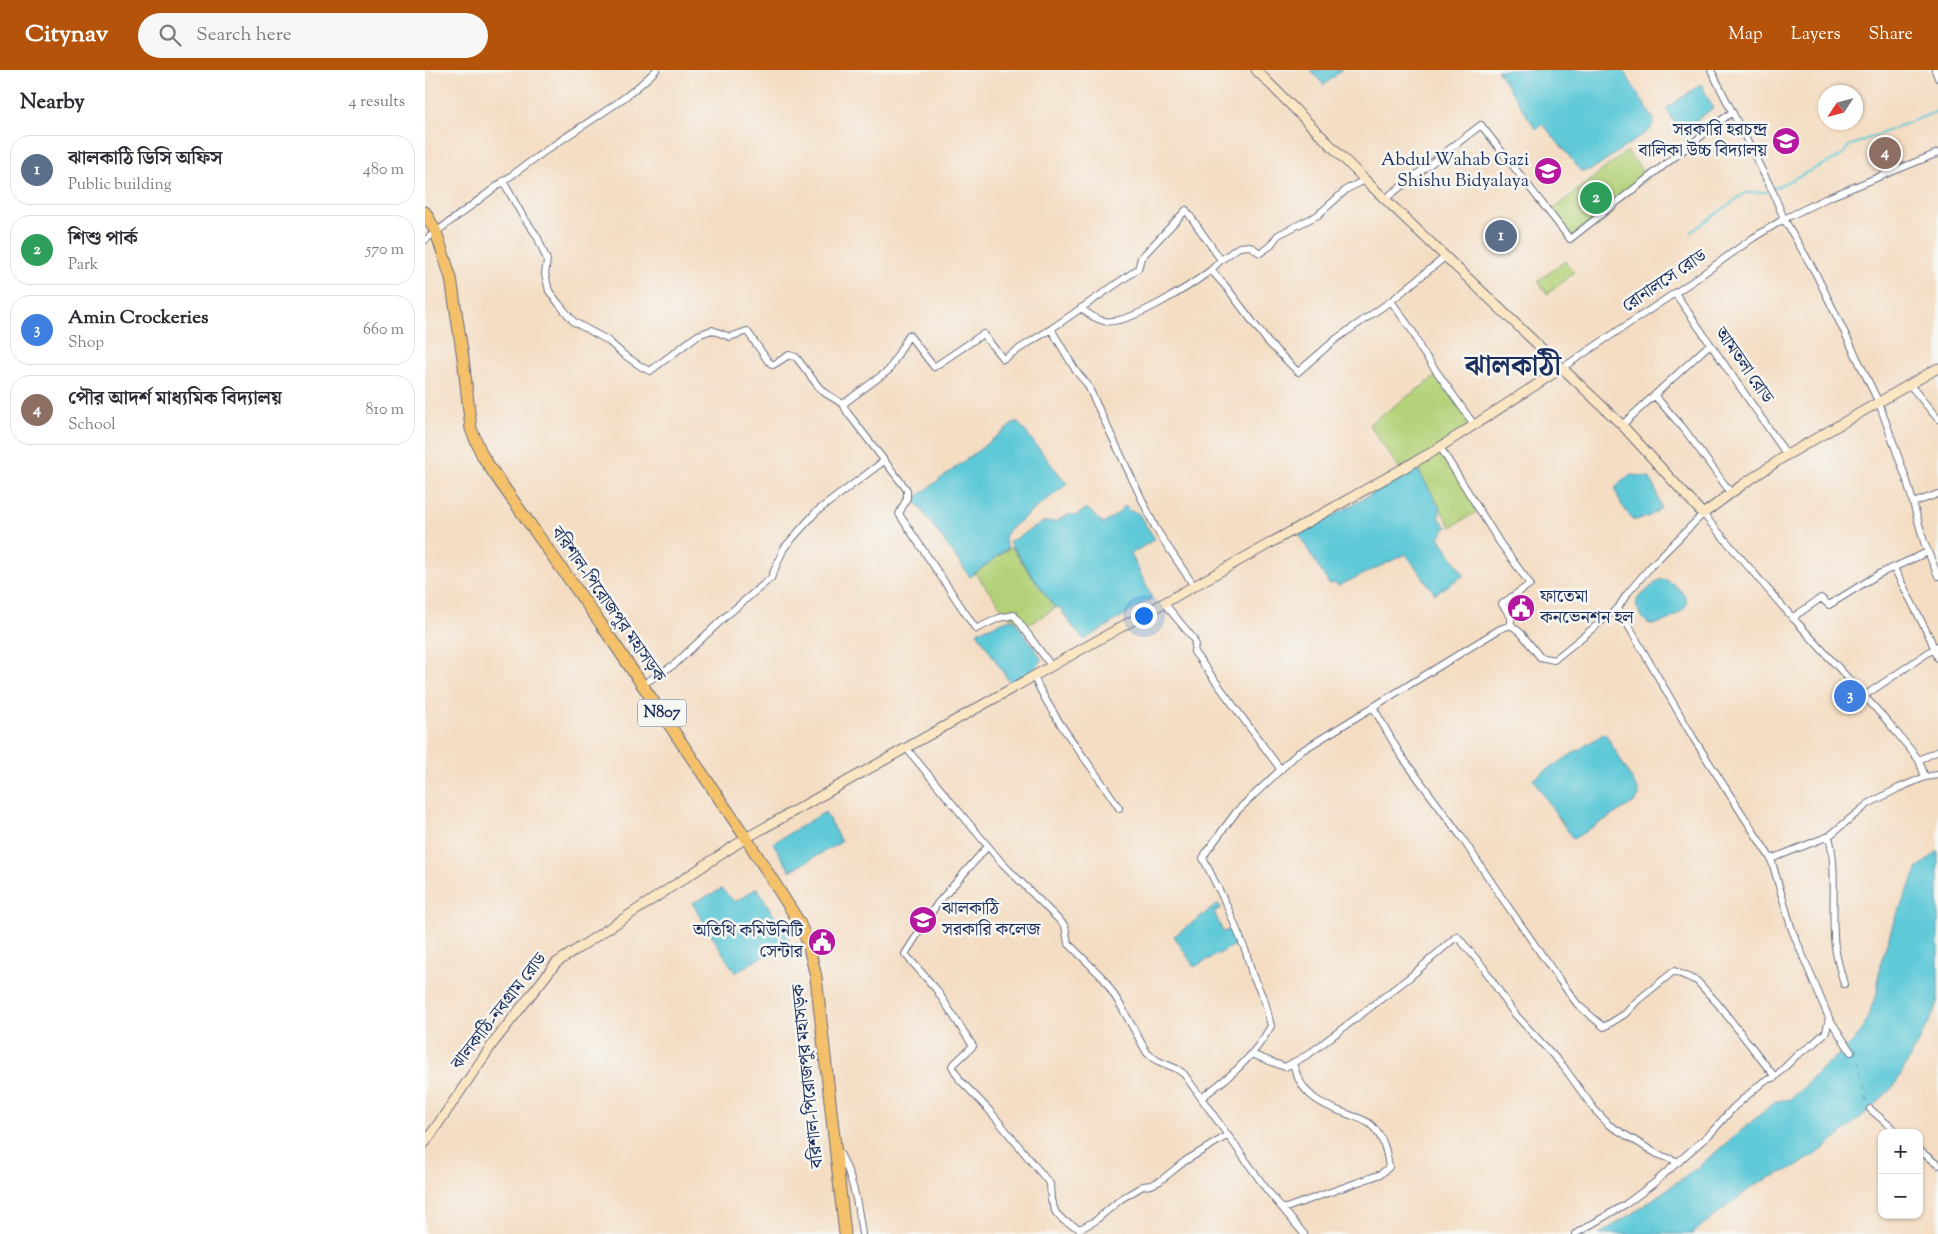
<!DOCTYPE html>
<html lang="en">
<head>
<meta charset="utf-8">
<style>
  body { margin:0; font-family:"Sorts Mill Goudy","Noto Serif Bengali",serif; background:#f7f7f7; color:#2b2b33 }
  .controls { position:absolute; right:15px; bottom:15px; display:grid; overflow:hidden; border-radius:10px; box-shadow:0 1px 4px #0004 }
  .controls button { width:45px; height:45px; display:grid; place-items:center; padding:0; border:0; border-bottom:1px solid #e1e1e2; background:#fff; color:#2b2b33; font:25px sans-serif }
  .compass { position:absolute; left:1393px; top:15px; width:45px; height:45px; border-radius:50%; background:#fff; box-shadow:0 1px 4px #0004; rotate:234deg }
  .you { position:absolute; left:718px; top:545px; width:18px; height:18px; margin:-12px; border:4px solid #fff; border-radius:50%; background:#1a73e8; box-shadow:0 0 0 8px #1a73e833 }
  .badge { display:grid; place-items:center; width:32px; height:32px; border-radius:50%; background:#b45309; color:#fff; font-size:16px; font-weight:700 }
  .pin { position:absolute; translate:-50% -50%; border:2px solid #fff; box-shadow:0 1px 5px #0006 }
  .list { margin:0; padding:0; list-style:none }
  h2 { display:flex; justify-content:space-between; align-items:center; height:65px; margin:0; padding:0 20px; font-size:21px }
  h2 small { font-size:16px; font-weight:400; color:#7c7c81 }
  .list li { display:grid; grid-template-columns:32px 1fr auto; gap:15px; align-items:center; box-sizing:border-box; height:70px; margin:0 10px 10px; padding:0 10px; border:1px solid #e1e1e2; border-radius:20px }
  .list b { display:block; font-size:19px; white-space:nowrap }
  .list p { margin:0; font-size:16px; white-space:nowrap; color:#7c7c81 }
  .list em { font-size:16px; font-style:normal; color:#7c7c81 }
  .icon { flex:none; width:28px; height:28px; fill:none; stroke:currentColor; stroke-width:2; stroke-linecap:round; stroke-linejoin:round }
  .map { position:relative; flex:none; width:1513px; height:1164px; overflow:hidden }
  header { display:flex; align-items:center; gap:30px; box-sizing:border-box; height:70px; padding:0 25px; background:#b45309; color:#fff }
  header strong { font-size:24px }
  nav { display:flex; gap:28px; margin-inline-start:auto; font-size:18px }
  .search { width:350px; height:45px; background:#f7f7f7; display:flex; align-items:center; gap:12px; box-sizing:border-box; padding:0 18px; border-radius:28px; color:#7c7c81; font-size:19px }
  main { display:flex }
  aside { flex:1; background:#fff }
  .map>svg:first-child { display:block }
  .green { fill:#b3d178; stroke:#67806b }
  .water { fill:#5ec9d8; stroke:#3c7c9b }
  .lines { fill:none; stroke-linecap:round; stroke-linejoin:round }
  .stream { stroke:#5ec9d8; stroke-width:2 }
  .ferry { stroke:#2c567c; stroke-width:1; stroke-dasharray:6 5; stroke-linecap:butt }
  .street-casing { stroke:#676c81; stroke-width:8 }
  .secondary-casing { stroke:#676c81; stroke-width:11 }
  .highway-casing { stroke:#676c81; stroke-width:13 }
  .street { stroke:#fff; stroke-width:6 }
  .secondary { stroke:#fbe6c3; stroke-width:9 }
  .highway { stroke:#f4c16a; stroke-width:11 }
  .labels { text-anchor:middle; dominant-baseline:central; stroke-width:5; stroke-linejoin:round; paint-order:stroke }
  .shield { fill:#f6f6f2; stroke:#5d6b8a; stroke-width:1 }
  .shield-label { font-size:16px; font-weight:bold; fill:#1b2f5e }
  .poi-label { font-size:18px; fill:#1b2f5e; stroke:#f6f6f2; text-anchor:end }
  .street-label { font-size:18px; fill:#1b2f5e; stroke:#f6f6f2 }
  .town-label { font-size:28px; font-weight:bold; fill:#1b2f5e; stroke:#f6f6f2 }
</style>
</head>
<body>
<header>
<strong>Citynav</strong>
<div class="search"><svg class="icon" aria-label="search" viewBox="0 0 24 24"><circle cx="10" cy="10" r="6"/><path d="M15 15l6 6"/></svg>Search here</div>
<nav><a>Map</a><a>Layers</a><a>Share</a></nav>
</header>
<main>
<aside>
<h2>Nearby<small>4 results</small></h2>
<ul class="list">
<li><span class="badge" style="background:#5c6f8a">1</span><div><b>ঝালকাঠি ডিসি অফিস</b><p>Public building</p></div><em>480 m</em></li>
<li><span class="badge" style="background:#2e9e5b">2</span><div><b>শিশু পার্ক</b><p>Park</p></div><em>570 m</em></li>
<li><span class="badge" style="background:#3f7fe0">3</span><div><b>Amin Crockeries</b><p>Shop</p></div><em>660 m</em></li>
<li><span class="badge" style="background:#8d6e63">4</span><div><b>পৌর আদর্শ মাধ্যমিক বিদ্যালয়</b><p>School</p></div><em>810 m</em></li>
</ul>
</aside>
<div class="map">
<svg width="1513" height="1164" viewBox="0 0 1513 1164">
  <rect width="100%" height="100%" fill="#f6f6f2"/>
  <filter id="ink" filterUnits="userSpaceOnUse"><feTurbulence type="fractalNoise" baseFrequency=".02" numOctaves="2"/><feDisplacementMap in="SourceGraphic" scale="10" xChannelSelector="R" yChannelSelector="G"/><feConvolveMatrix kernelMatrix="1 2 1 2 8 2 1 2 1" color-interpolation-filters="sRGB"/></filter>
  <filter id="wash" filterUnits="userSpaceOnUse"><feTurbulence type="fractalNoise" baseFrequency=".0096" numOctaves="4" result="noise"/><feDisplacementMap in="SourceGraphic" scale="20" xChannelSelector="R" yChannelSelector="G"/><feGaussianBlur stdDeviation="1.12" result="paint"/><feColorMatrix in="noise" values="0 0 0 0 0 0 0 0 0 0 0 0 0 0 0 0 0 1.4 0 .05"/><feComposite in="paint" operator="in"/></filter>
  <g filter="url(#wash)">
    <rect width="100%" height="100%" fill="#f4ddc3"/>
    <!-- green -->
    <path class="green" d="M1202,81L1223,108L1145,169L1126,141Z
      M1140,191L1149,203L1122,224L1113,211Z
      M1014,304L1050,356L1015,376L1055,440L1026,457L988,392L975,400L944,354Z
      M586,477L630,538L600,557L596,552L582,545L550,503Z"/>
    <!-- water -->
    <path class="water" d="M885,0H917L899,15Z
      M1072,0H1198L1229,50L1225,60L1166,100L1156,101L1118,54L1111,59Z
      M1276,14L1288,38L1256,62L1241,39Z
      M592,351L642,414L583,460C579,468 579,471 583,478L545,507L489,429Z
      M992,398L1015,438L1014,448L1022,457L1014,467L1039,505L1010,524L981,484L913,516L910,513L904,514L874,465Z
      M1206,405L1224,407L1229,415L1236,438C1227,446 1219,449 1208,450L1196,434L1190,419L1196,411Z
      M700,436L705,441L713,443L730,469L706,484L727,528L659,570L645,553L634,537L630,538L584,472L618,452H630L645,444L651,446L662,438L678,454L695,442L696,439Z
      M1240,509C1247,513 1264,524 1261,535C1258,544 1234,556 1225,554C1220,552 1217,547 1215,543C1211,537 1211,534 1213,528L1234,510Z
      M585,549L590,551L617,589L608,600L585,613L552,562Z
      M1180,663L1213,720L1214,726L1211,731L1148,769L1108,709Z
      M400,742L416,772L365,801L348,773Z
      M1513,781V929L1507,947L1470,1015L1445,1039L1400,1078L1372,1096L1331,1114L1275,1157L1268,1164H1174L1207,1144L1273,1097L1351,1031L1365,1029L1378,1018L1391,1004L1424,976L1438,959L1452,923L1455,895L1469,851L1493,798Z
      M332,818L364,870L310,903L267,833L297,819L310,832Z
      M793,834L796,838L789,842L798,862L804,860L810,875L769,897L749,866Z"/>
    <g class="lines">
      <!-- stream -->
      <path class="stream" d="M1266,162L1320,123L1341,122L1416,86L1424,76L1513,41"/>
      <!-- ferry -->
      <path class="ferry" d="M1427,986L1444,1036"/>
    </g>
  </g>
  <g filter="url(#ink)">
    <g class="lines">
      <defs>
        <path id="street" d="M1510,0L1513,8
          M1513,83L1402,128L1359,149L1391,204L1454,333L1482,411L1499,472L1513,506
          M78,111L97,145L112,166L122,190L120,204L124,221L134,234L149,252L182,270L199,285L217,297L225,301L273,265L287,260L305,267L322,261L343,291L348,295L364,285L371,287L393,316L400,323L418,334L422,342L482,420V428L474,444L551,559L574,548L589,545L627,597
          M961,128L1056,55L1145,169L1307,42
          M0,170C43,139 85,105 129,75C165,50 201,31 231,0
          M1020,187L966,231L988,262L995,278L1050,356
          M796,190L786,200L802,218L843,272L873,302L911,269L966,231
          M1250,223L1362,385
          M656,238C663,244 670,249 679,251C703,256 767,215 786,200
          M1137,298L1268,211L1328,168L1359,149L1348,122L1286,0
          M1485,315L1513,349
          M1230,326L1259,359L1306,423
          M418,334L464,300L484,265L509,297L558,264L578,289L626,259
          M1197,355L1285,274
          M1015,377L1075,473L1105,514L1077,534L1086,547V555
          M1488,433L1513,424
          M1469,498L1505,568L1513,588
          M769,516L731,459L662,314L651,301L626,259L713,199L716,188L761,140L796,190L814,177L825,176L835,183L845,176L853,165L893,145L922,119L940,110
          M739,533L768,568L770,573L769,582L856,700
          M1367,548L1396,528L1404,535L1454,504L1503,482
          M609,607C631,655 666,694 694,738
          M217,615L250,594L300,547L346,508L359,478L391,442L459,391
          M1439,626L1513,576
          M948,637L975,684L1035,765L1077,828L1133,908L1153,935L1179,957L1200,944L1212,931L1249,901L1272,911L1293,934L1350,1007
          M482,679L577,793L640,856L643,873L679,909L696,936L722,983L733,991L752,999L759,1004L842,1120L879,1164
          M1494,690L1513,681
          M1404,766C1412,799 1407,831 1409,865C1409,882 1415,899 1419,914
          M563,776L512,834L480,884L511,919L548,976L527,996L535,1010L564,1040L625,1114L626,1130L631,1143L639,1151L655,1159L670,1151L696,1129L718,1116L726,1115L735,1111L760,1091L803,1065
          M1346,789L1404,766L1443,734L1474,718L1500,707L1513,705
          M1404,948L1426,982
          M826,984L860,997L884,984L985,907L1032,866L1058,897L1088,942L1138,996L1169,1039L1184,1055L1232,1084L1254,1092
          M776,1028C806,1006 827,989 846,956L840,932L827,904L821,882L802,836L778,788L782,781L812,741L873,683L1075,559L1086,555L1096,563L1115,587L1129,590L1193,538L1202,524L1227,495L1278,444L1358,537L1463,652L1494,690L1500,707
          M1445,1039L1473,1063
          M1494,1080L1513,1095
          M414,1082C428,1106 433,1136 437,1164
          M858,1139L956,1104L964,1097C962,1083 959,1069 949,1058C944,1051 933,1048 925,1045C896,1035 876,1026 868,993
          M1150,1164L1201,1134L1228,1114L1286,1063L1309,1037L1339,1011L1350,1007L1372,985L1388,974L1401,962L1404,948L1367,860L1346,789L1269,669L1193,538"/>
        <path id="secondary" d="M831,0L940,110L1197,355L1278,444L1317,415L1362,385L1513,298
          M0,1073L69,972L131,893L321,768L1009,381L1137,298"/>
        <path id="highway" d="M0,142L11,162L26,208L38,288L46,359L58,387L75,412L176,554L321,768L374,852L383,873L391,907L420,1164"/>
      </defs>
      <!-- street casing -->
      <use href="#street" class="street-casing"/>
      <!-- secondary casing -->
      <use href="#secondary" class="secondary-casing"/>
      <!-- highway casing -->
      <use href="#highway" class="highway-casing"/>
      <!-- street -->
      <use href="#street" class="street"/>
      <!-- secondary -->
      <use href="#secondary" class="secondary"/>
      <!-- highway -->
      <use href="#highway" class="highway"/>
    </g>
  </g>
  <!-- icons -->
  <defs>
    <symbol id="school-disc" viewBox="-11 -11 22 22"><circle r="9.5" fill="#b5179e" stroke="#f6f6f2"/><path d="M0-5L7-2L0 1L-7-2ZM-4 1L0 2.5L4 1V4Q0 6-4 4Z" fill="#fff"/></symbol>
    <symbol id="civic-disc" viewBox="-11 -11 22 22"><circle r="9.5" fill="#b5179e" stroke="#f6f6f2"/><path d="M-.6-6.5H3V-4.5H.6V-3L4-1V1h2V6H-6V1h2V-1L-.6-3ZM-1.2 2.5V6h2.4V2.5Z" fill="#fff"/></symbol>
    <symbol id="university-disc" viewBox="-11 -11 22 22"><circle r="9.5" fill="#b5179e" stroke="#f6f6f2"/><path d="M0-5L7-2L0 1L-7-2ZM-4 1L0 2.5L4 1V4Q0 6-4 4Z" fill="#fff"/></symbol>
  </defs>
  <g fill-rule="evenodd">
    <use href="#school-disc" x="1345" y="55" width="32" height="32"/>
    <use href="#school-disc" x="1107" y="85" width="32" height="32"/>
    <use href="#civic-disc" x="1080" y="522" width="32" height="32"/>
    <use href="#university-disc" x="482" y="834" width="32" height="32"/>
    <use href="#civic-disc" x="381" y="856" width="32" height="32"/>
  </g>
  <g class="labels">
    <!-- shield labels -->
    <rect class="shield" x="213" y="629.5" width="48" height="27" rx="4"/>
    <g class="shield-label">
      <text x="237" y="643">N807</text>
    </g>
    <!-- poi labels -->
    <g class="poi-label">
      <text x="1342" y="61">সরকারি হরচন্দ্র<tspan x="1342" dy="21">বালিকা উচ্চ বিদ্যালয়</tspan></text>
      <text x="1104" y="91">Abdul Wahab Gazi<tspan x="1104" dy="21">Shishu Bidyalaya</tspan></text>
      <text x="1115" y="528" text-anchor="start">ফাতেমা<tspan x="1115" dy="21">কনভেনশন হল</tspan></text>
      <text x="517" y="840" text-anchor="start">ঝালকাঠি<tspan x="517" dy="21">সরকারি কলেজ</tspan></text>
      <text x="378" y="862">অতিথি কমিউনিটি<tspan x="378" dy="21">সেন্টার</tspan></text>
    </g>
    <!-- street labels -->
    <g class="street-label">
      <text transform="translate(1240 212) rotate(-34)">রোনালসে রোড</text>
      <text transform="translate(1318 296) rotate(55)">আমতলা রোড</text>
      <text transform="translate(182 535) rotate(55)">বরিশাল-পিরোজপুর মহাসড়ক</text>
      <text transform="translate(75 942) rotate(-52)">ঝালকাঠি-নবগ্রাম রোড</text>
      <text transform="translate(384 1006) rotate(-96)">বরিশাল-পিরোজপুর মহাসড়ক</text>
    </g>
    <!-- town labels -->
    <g class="town-label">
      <text x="1088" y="298">ঝালকাঠী</text>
    </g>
  </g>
</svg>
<div class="controls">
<button>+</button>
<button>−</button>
</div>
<svg class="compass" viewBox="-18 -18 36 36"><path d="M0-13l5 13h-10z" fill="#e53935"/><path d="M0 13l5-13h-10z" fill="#7c7c81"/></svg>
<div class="you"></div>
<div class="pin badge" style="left:1076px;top:166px;background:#5c6f8a">1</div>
<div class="pin badge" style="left:1171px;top:128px;background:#2e9e5b">2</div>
<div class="pin badge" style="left:1425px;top:626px;background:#3f7fe0">3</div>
<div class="pin badge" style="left:1460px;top:83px;background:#8d6e63">4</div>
</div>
</main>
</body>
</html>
